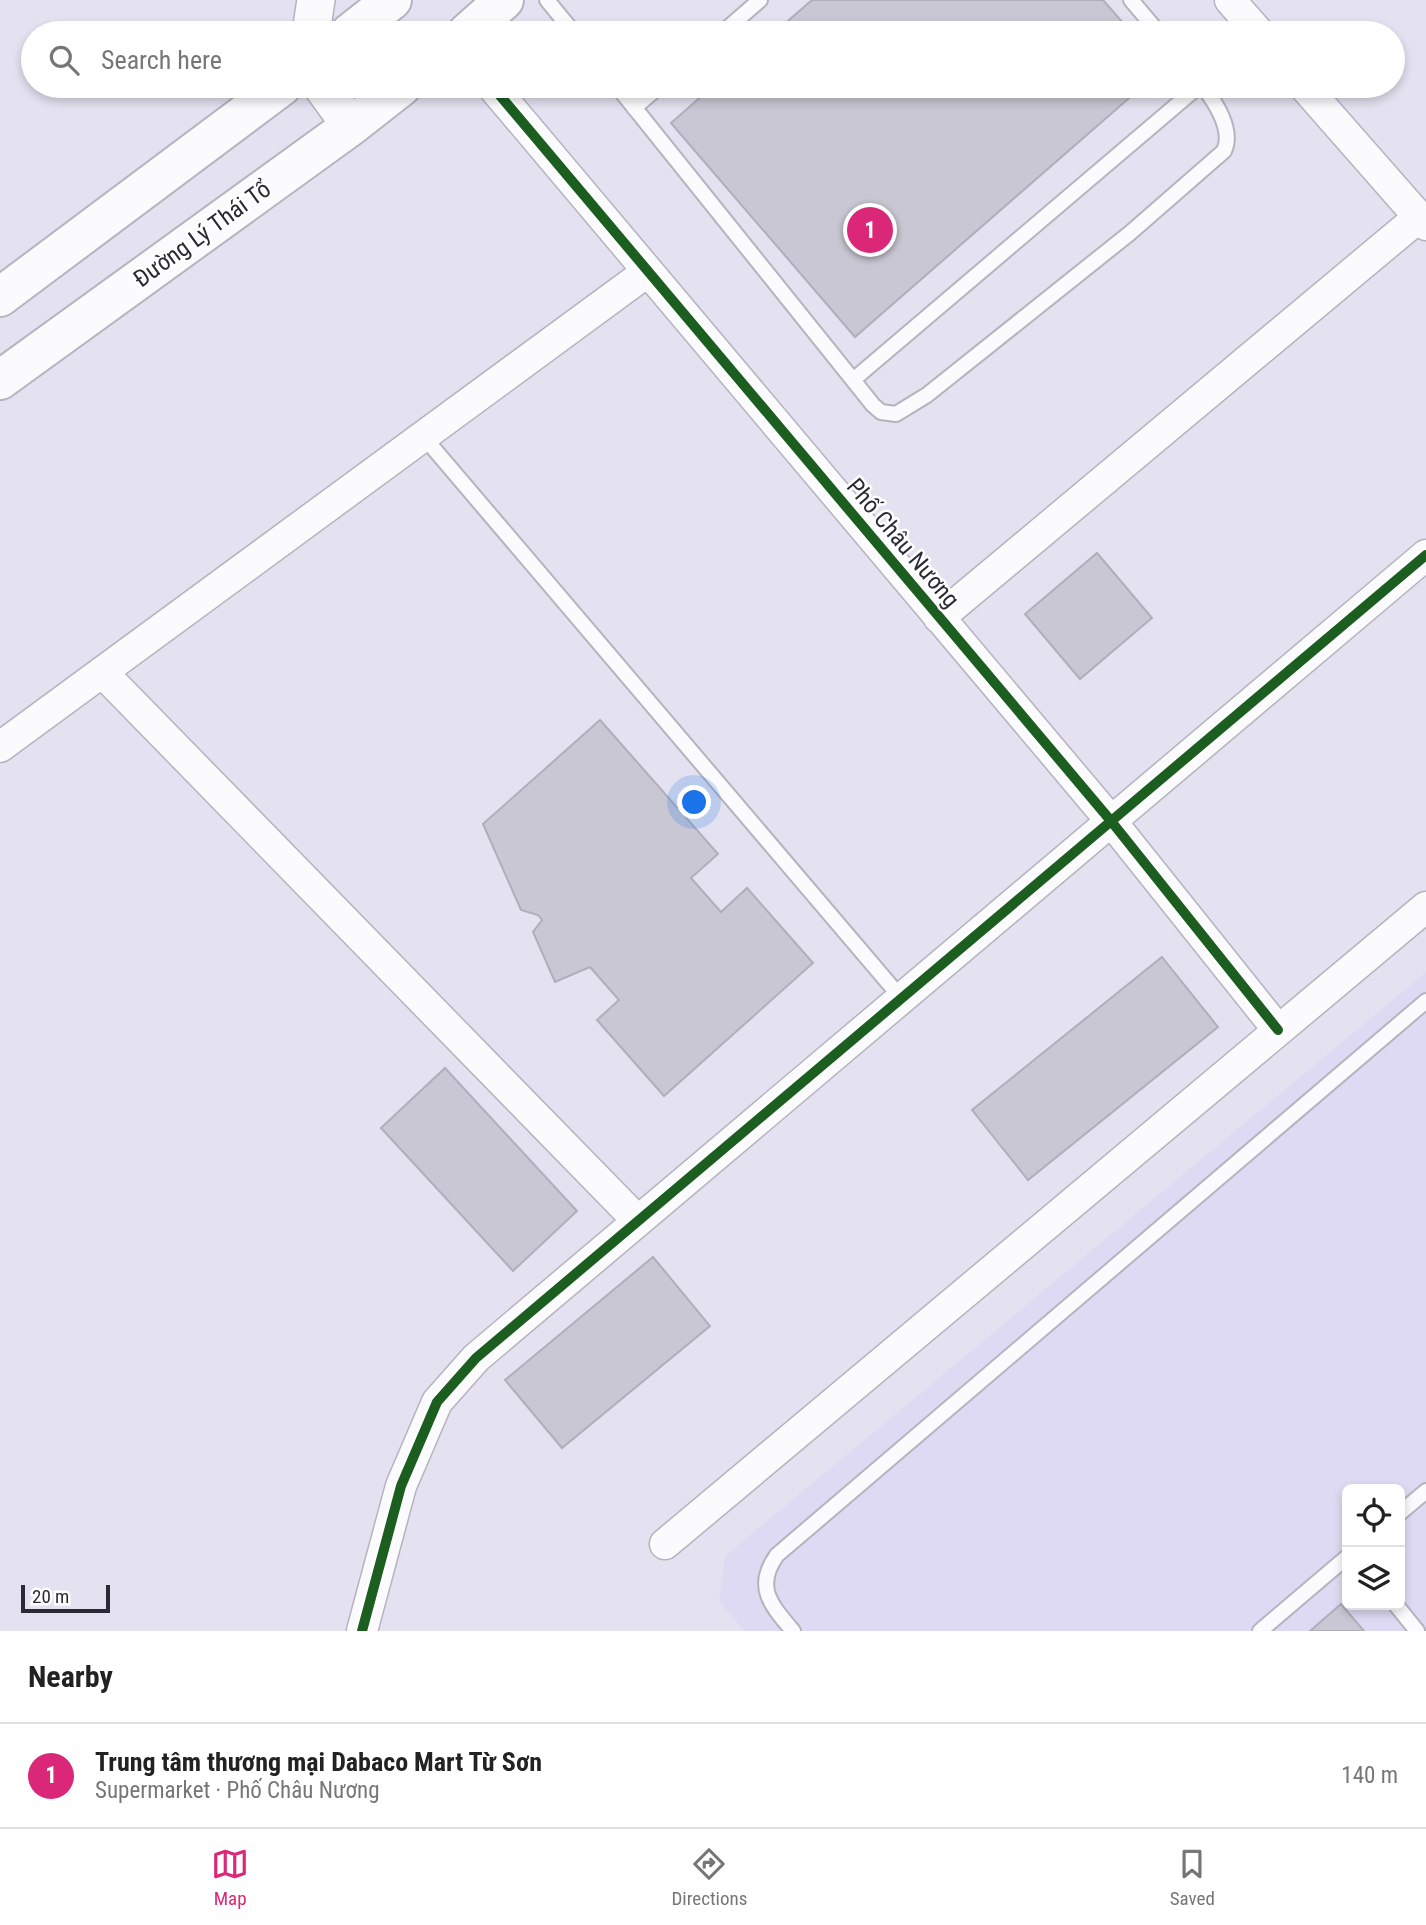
<!DOCTYPE html>
<html lang="en">
<head>
<meta charset="utf-8">
<style>
  body { margin:0; font-family:"Roboto Condensed",sans-serif; background:#f6f6f6; color:#222 }
  .controls { position:absolute; right:21px; bottom:21px; display:grid; overflow:hidden; border-radius:10px; box-shadow:0 4px 10px #0003 }
  .controls button { width:63px; height:63px; display:grid; place-items:center; padding:0; border:0; border-bottom:2px solid #e0e0e0; background:#fff; color:#222; font:35px sans-serif }
  .scale { position:absolute; left:21px; bottom:18px; width:89px; box-sizing:border-box; padding-left:7px; border:4px solid #2b2933; border-top:0; font-size:19px; line-height:24px; white-space:nowrap; color:#2b2933; -webkit-text-stroke:5px #fff; paint-order:stroke }
  .you { position:absolute; left:695px; top:803px; width:24px; height:24px; margin:-18px; border:5px solid #fff; border-radius:50%; background:#1a73e8; box-shadow:0 0 0 10px #1a73e833 }
  .badge { display:grid; place-items:center; width:46px; height:46px; border-radius:50%; background:#db2777; color:#fff; font-size:23px; font-weight:700 }
  .pin { position:absolute; translate:-50% -50%; border:4px solid #fff; box-shadow:0 2px 7px #0006 }
  .list { margin:0; padding:0; list-style:none }
  h2 { display:flex; justify-content:space-between; align-items:center; height:91px; margin:0; padding:0 28px; font-size:30px }
  h2 small { font-size:23px; font-weight:400; color:#767676 }
  .list li { display:grid; grid-template-columns:46px 1fr auto; gap:21px; align-items:center; box-sizing:border-box; height:105px; padding:0 28px; border-top:2px solid #e0e0e0 }
  .list b { display:block; font-size:26px; white-space:nowrap }
  .list p { margin:0; font-size:23px; white-space:nowrap; color:#767676 }
  .list em { font-size:23px; font-style:normal; color:#767676 }
  .icon { flex:none; width:38px; height:38px; fill:none; stroke:currentColor; stroke-width:2; stroke-linecap:round; stroke-linejoin:round }
  .map { position:relative; flex:none; width:1426px; height:1631px; overflow:hidden }
  .search { position:absolute; background:#fff; box-shadow:0 4px 10px #0003; left:21px; right:21px; top:21px; height:77px; display:flex; align-items:center; gap:18px; box-sizing:border-box; padding:0 24px; border-radius:38px; color:#767676; font-size:26px }
  .sheet { height:196px; background:#fff }
  nav { display:flex; justify-content:space-around; align-items:center; box-sizing:border-box; height:98px; border-top:2px solid #e0e0e0; background:#fff; font-size:19px; color:#767676 }
  nav a { display:grid; justify-items:center; gap:4px }
  nav .on { color:#db2777 }
  .map>svg:first-child { display:block }
  .built { fill:#dedaf3; fill-rule:evenodd }
  .building { fill:#c9c7d3; stroke:#b1aeba; stroke-width:2 }
  .lines { fill:none; stroke-linecap:round; stroke-linejoin:round }
  .service-casing { stroke:#b5b3be; stroke-width:18 }
  .minor-casing { stroke:#b5b3be; stroke-width:33 }
  .tertiary-casing { stroke:#b5b3be; stroke-width:40 }
  .primary-casing { stroke:#b5b3be; stroke-width:42 }
  .service { stroke:#fbfafd; stroke-width:14 }
  .minor { stroke:#fbfafd; stroke-width:30 }
  .tertiary { stroke:#fbfafd; stroke-width:37 }
  .primary { stroke:#fbfafd; stroke-width:38 }
  .cycleway-casing { stroke:#fff; stroke-width:15 }
  .cycleway { stroke:#1b5e20; stroke-width:10 }
  .labels { text-anchor:middle; dominant-baseline:central; stroke-width:5; stroke-linejoin:round; paint-order:stroke }
  .street-label { font-size:24px; fill:#2b2933; stroke:#fff }
</style>
</head>
<body>
<div class="map">
<svg width="1426" height="1631" viewBox="0 0 1426 1631">
  <rect width="100%" height="100%" fill="#e4e1f0"/>
  <!-- built -->
  <path class="built" d="M1426,972V1631H744L719,1601L725,1556ZM1347,1489H1400V1605H1347Z"/>
  <!-- building -->
  <path class="building" d="M812,0H1103L1132,33H774Z
    M713,86H1143L855,337L671,123Z
    M1097,553L1152,618L1080,679L1025,614Z
    M600,720L718,854L691,878L721,912L747,888L813,963L664,1096L597,1020L619,1000L590,967L555,982L533,932L542,920L538,915L521,910L483,824Z
    M1162,957L1218,1027L1028,1180L972,1110Z
    M445,1068L577,1211L513,1271L381,1128Z
    M653,1257L710,1326L562,1448L505,1380Z
    M1341,1604L1364,1631H1310Z"/>
  <g class="lines">
    <defs>
      <path id="service" d="M547,0L574,33
        M1131,0L1159,33
        M722,33L760,0
        M617,86L873,405L881,412L896,414L927,395L1130,233L1224,151C1234,130 1215,102 1203,86
        M634,108L660,86
        M853,380L1199,86
        M423,436L902,999
        M1400,1513L1426,1491
        M1396,1605L1417,1631
        M793,1631C771,1605 754,1587 777,1555L1426,1001
        M1260,1631L1347,1557"/>
      <path id="minor" d="M1230,0L1259,33
        M492,86L1111,821L1278,1030
        M1304,86L1426,225
        M939,618L1419,217
        M102,672L638,1221
        M0,747L647,272
        M665,1544L1426,907
        M362,1631L401,1486L437,1402L476,1358L1426,555"/>
      <path id="tertiary" d="M311,33L316,0
        M322,86L351,126"/>
      <path id="primary" d="M350,33L392,0
        M467,33L504,0
        M0,297L282,86
        M0,380L351,126L402,86"/>
    </defs>
    <!-- service casing -->
    <use href="#service" class="service-casing"/>
    <!-- minor casing -->
    <use href="#minor" class="minor-casing"/>
    <!-- tertiary casing -->
    <use href="#tertiary" class="tertiary-casing"/>
    <!-- primary casing -->
    <use href="#primary" class="primary-casing"/>
    <!-- service -->
    <use href="#service" class="service"/>
    <!-- minor -->
    <use href="#minor" class="minor"/>
    <!-- tertiary -->
    <use href="#tertiary" class="tertiary"/>
    <!-- primary -->
    <use href="#primary" class="primary"/>
    <defs>
      <path id="cycleway" d="M492,86L1111,821L1278,1030
        M362,1631L401,1486L437,1402L476,1358L1426,555"/>
    </defs>
    <!-- cycleway casing -->
    <use href="#cycleway" class="cycleway-casing"/>
    <!-- cycleway -->
    <use href="#cycleway" class="cycleway"/>
  </g>
  <g class="labels">
    <!-- street labels -->
    <g class="street-label">
      <text transform="translate(202 234) rotate(-36)">Đường Lý Thái Tổ</text>
      <text transform="translate(903 543) rotate(50)">Phố Châu Nương</text>
    </g>
  </g>
</svg>
<div class="controls">
<button><svg class="icon" aria-label="locate" viewBox="0 0 24 24"><circle cx="12" cy="12" r="6"/><path d="M12 2v4M12 18v4M2 12h4M18 12h4"/></svg></button>
<button><svg class="icon" aria-label="layers" viewBox="0 0 24 24"><path d="M12 4l9 5-9 5-9-5zM3 14l9 5 9-5"/></svg></button>
</div>
<div class="scale">20 m</div>
<div class="you"></div>
<div class="pin badge" style="left:870px;top:230px">1</div>
<div class="search"><svg class="icon" aria-label="search" viewBox="0 0 24 24"><circle cx="10" cy="10" r="6"/><path d="M15 15l6 6"/></svg>Search here</div>
</div>
<section class="sheet">
<h2>Nearby<small></small></h2>
<ul class="list">
<li><span class="badge">1</span><div><b>Trung tâm thương mại Dabaco Mart Từ Sơn</b><p>Supermarket · Phố Châu Nương</p></div><em>140 m</em></li>
</ul>
</section>
<nav>
<a class="on"><svg class="icon" aria-label="map" viewBox="0 0 24 24"><path d="M3 6l6-2 6 2 6-2v14l-6 2-6-2-6 2zM9 4v14M15 6v14"/></svg>Map</a>
<a><svg class="icon" aria-label="directions" viewBox="0 0 24 24"><path d="M12 3l9 9-9 9-9-9zM9 14v-3h6M13 9l2 2-2 2"/></svg>Directions</a>
<a><svg class="icon" aria-label="saved" viewBox="0 0 24 24"><path d="M7 4h10v16l-5-4-5 4z"/></svg>Saved</a>
</nav>
</body>
</html>
